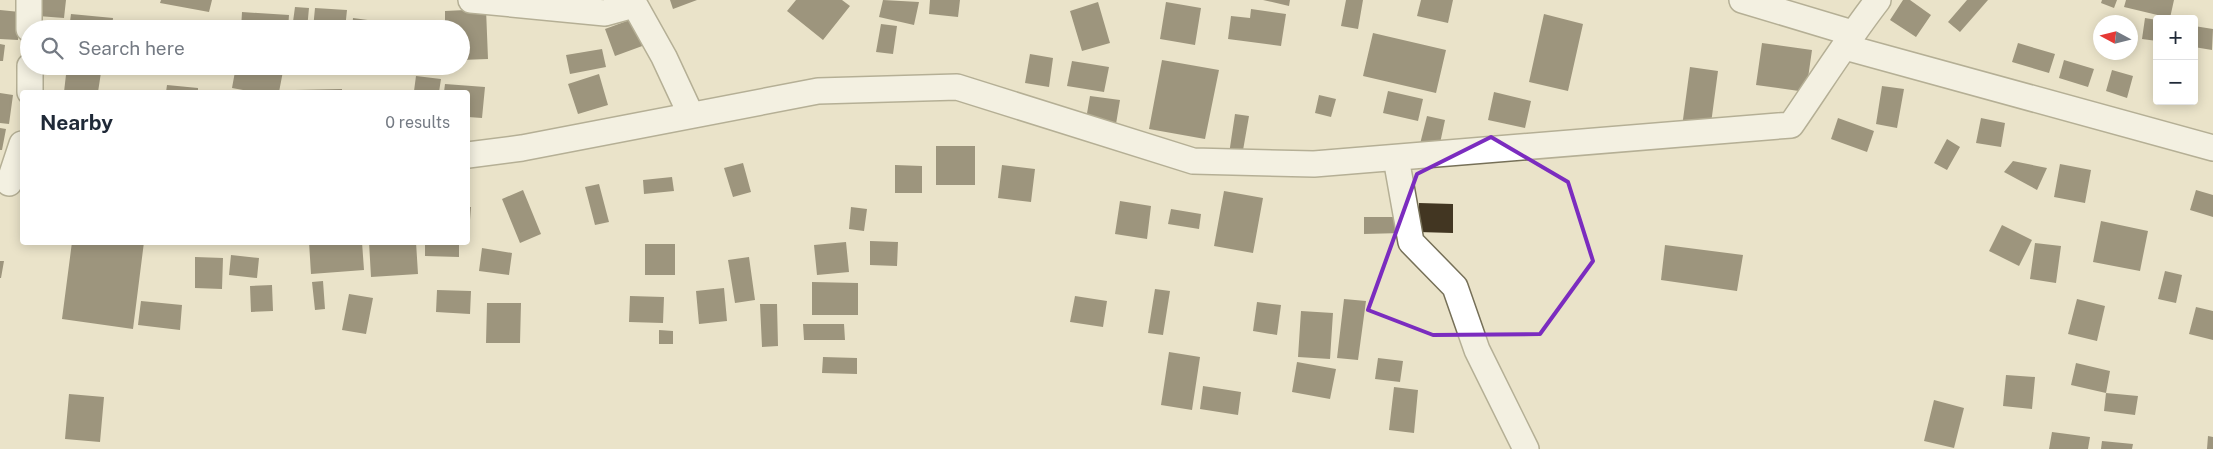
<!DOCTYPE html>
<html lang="en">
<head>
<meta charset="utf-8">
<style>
  body { margin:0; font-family:"Public Sans",sans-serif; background:#f6f6f7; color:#1f2937 }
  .controls { position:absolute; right:15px; top:15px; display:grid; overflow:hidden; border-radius:5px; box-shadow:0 2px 12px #0003 }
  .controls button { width:45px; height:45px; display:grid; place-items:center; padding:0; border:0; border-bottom:1px solid #e0e1e3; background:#fff; color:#1f2937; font:25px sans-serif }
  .compass { position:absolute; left:2093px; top:15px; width:45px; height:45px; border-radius:50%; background:#fff; box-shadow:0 2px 12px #0003; rotate:277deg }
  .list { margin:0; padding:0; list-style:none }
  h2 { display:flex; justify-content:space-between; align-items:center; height:65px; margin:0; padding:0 20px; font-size:21px }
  h2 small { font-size:16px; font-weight:400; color:#747a83 }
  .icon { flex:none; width:28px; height:28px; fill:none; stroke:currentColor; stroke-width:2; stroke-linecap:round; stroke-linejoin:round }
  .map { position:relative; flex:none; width:2213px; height:449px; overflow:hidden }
  .search { position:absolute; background:#fff; box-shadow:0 2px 12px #0003; left:20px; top:20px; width:450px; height:55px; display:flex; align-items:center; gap:12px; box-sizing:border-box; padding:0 18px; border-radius:28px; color:#747a83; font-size:19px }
  .panel { position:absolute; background:#fff; box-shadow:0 2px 12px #0003; left:20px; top:90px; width:450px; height:155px; border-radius:5px }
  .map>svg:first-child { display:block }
  .building { fill:#423622 }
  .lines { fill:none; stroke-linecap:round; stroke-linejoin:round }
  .minor-casing { stroke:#767058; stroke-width:28 }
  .minor { stroke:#fff; stroke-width:25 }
  .marked { fill:none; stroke:#7b2cbf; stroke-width:4; stroke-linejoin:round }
</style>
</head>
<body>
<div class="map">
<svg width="2213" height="449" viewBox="0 0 2213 449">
  <rect width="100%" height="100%" fill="#eae3c9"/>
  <!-- building -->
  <path class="building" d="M40,0H66L64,18L38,16Z
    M161,0H212L209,12L160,3Z
    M670,0H697L673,9Z
    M796,0H842L850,6L823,40L787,11Z
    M883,0L919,2L914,25L879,17Z
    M930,0H960L958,17L929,14Z
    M1263,0H1290L1289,6Z
    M1346,0H1363L1358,29L1341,26Z
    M1421,0H1453L1448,23L1417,16Z
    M1903,0H1910L1931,15L1916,37L1890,20Z
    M1967,0H1988L1960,32L1948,22Z
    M2102,0H2117L2114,8L2101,3Z
    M2126,0H2174L2170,18L2124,7Z
    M1098,2L1110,43L1082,51L1070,11Z
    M1166,2L1201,8L1195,45L1160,39Z
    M295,7L309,8L307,29H292Z
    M315,8L347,10L345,29H313Z
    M486,9L488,59L461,60V29H445V11Z
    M1251,9L1286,14L1281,46L1228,39L1231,16L1250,18Z
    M0,10L20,12L18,40L0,39Z
    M242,12L289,15L288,29H241Z
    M71,14L113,18L112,29H69Z
    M1544,14L1583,24L1568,91L1529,82Z
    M353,18L375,21L374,29H352Z
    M635,18L645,45L615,56L605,29Z
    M2145,18L2157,20V41L2142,39Z
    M128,20L144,23L143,29H126Z
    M385,21L415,22V29H385Z
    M881,24L897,26L893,54L876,52Z
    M2194,26L2213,29L2212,50L2194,47Z
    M1373,33L1446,50L1436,93L1363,76Z
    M1762,43L1812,50L1806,92L1756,85Z
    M2018,43L2055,54L2049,73L2012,62Z
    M0,44L5,45L3,61H0Z
    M602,49L606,67L570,74L566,55Z
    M1030,54L1053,58L1049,87L1025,83Z
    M1162,60L1219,70L1205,139L1149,129Z
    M2064,60L2094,69L2088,87L2059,78Z
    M1072,61L1109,67L1104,92L1067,86Z
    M67,66H102L98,92H64Z
    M176,66H199V70Z
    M236,66H284L279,92H254L232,88Z
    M1690,67L1718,71L1710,131L1682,127Z
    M2112,70L2133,76L2127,98L2106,91Z
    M599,74L608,105L578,114L568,84Z
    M416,76L441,79L439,92L414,91Z
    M445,84L485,87L482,118L468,117V92H444Z
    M167,85L198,88V92H166Z
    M1882,86L1904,89L1897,128L1876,124Z
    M342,89V92H295V90Z
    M1388,91L1423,99L1418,121L1383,113Z
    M1494,92L1531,101L1525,128L1488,120Z
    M0,93L13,95L9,124L0,123Z
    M1319,95L1336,99L1331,117L1315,113Z
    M1090,96L1120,100L1115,130L1085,125Z
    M1235,114L1249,116L1242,156L1229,154Z
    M1427,116L1445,120L1439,148L1420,144Z
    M1838,118L1874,131L1867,152L1831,139Z
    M1981,118L2005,123L2001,147L1976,143Z
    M0,128L6,129L2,150H0Z
    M1947,139L1960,147L1947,170L1934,163Z
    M936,146H975V185H936Z
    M2013,161L2047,168L2037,190L2004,172Z
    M743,163L751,192L733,197L724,168Z
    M2060,164L2091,170L2085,203L2054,197Z
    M895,165L922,166V193H895Z
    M1002,165L1035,169L1031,202L998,198Z
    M672,177L674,191L644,194L643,180Z
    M599,184L609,222L595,225L585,187Z
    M523,190L541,234L520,243L502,199Z
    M2196,190L2213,195V217L2190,210Z
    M1224,191L1263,198L1253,253L1214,246Z
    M1120,201L1151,206L1147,239L1115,234Z
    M1419,203L1453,204V233L1418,232Z
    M468,207H471L469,233H468Z
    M851,207L867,209L864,231L849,229Z
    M1171,209L1201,214L1199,229L1168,224Z
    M1364,217H1401L1402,233L1364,234Z
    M2101,221L2148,231L2140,271L2093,262Z
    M2002,225L2032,240L2019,266L1989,251Z
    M870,241L898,242L897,266L870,265Z
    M72,242H144L133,329L62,319Z
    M309,242H362L364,270L311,274Z
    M369,242H416L418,274L371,277Z
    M846,242L849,272L817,275L814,245Z
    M2035,243L2061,246L2056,283L2030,279Z
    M645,244H675V275H645Z
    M425,245H459V257L425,256Z
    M1665,245L1743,255L1737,291L1661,280Z
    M482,248L512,253L509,275L479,271Z
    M231,255L259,258L257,278L229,275Z
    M195,257L223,258L222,289L195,288Z
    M749,257L755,300L735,303L728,260Z
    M0,261H4L1,278H0Z
    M2165,271L2182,275L2176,303L2158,299Z
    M323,281L325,309L315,310L312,282Z
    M812,282L858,283V315H812Z
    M272,285L273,311L251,312L250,286Z
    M724,288L727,321L699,324L696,291Z
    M1155,289L1170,291L1163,335L1148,333Z
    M437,290L471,291L470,314L436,312Z
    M349,294L373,298L366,334L342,330Z
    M630,296L664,297L663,323L629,322Z
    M1075,296L1107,301L1103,327L1070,322Z
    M1344,299L1366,301L1358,360L1337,358Z
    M2077,299L2105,306L2097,341L2068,334Z
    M141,301L182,305L180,330L138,325Z
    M1257,302L1281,305L1277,335L1253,331Z
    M487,303H521L520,343H486Z
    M760,304H777L778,346L762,347Z
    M2196,307L2213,311V340L2189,334Z
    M1301,311L1333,313L1330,359L1298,357Z
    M803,324H844L845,340H804Z
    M659,330L673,331V344H659Z
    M1169,352L1200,357L1192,410L1161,405Z
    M823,357L857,358V374L822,373Z
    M1378,358L1403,361L1400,382L1375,379Z
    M1297,362L1336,369L1330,399L1292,392Z
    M2076,363L2110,371L2106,393L2071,385Z
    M2006,375L2035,377L2032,409L2003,406Z
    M1203,386L1241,392L1238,415L1200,409Z
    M1394,387L1418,390L1414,433L1389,430Z
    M2106,393L2138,396L2135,415L2104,411Z
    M69,394L104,397L100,442L65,439Z
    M1934,400L1964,408L1954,448L1924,441Z
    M2052,432L2090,437L2088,449H2049Z
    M2208,436L2213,437V449H2207Z
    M2102,441L2133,444L2132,449H2101Z"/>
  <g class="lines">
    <defs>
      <path id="minor" d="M29,0V29
        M471,0L605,13L634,5
        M632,0L664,57L691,115
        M1742,0L1852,33
        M1845,47L2213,148
        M30,66V92
        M468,155L522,148L818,91L957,87L1193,161L1314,164L1791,125C1820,83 1847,40 1878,0
        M1396,158L1411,242L1455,287L1477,350L1526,449
        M9,183L22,144"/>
    </defs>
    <!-- minor casing -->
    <use href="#minor" class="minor-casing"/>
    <!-- minor -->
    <use href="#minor" class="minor"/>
  </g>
  <!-- marked area -->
  <path d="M0 0H2213V449H0ZM1491,137L1568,182L1593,261L1540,334L1433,335L1368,310L1417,174Z" fill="#eae3c9" fill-opacity=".55" fill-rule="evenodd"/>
  <path class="marked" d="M1491,137L1568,182L1593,261L1540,334L1433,335L1368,310L1417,174Z"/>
</svg>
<div class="controls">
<button>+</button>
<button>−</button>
</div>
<svg class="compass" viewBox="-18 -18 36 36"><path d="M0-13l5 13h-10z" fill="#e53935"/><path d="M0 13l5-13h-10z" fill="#747a83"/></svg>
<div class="search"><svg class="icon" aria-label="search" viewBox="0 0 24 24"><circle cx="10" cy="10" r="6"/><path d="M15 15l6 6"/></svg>Search here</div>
<section class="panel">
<h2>Nearby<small>0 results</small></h2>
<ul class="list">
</ul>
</section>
</div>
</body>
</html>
